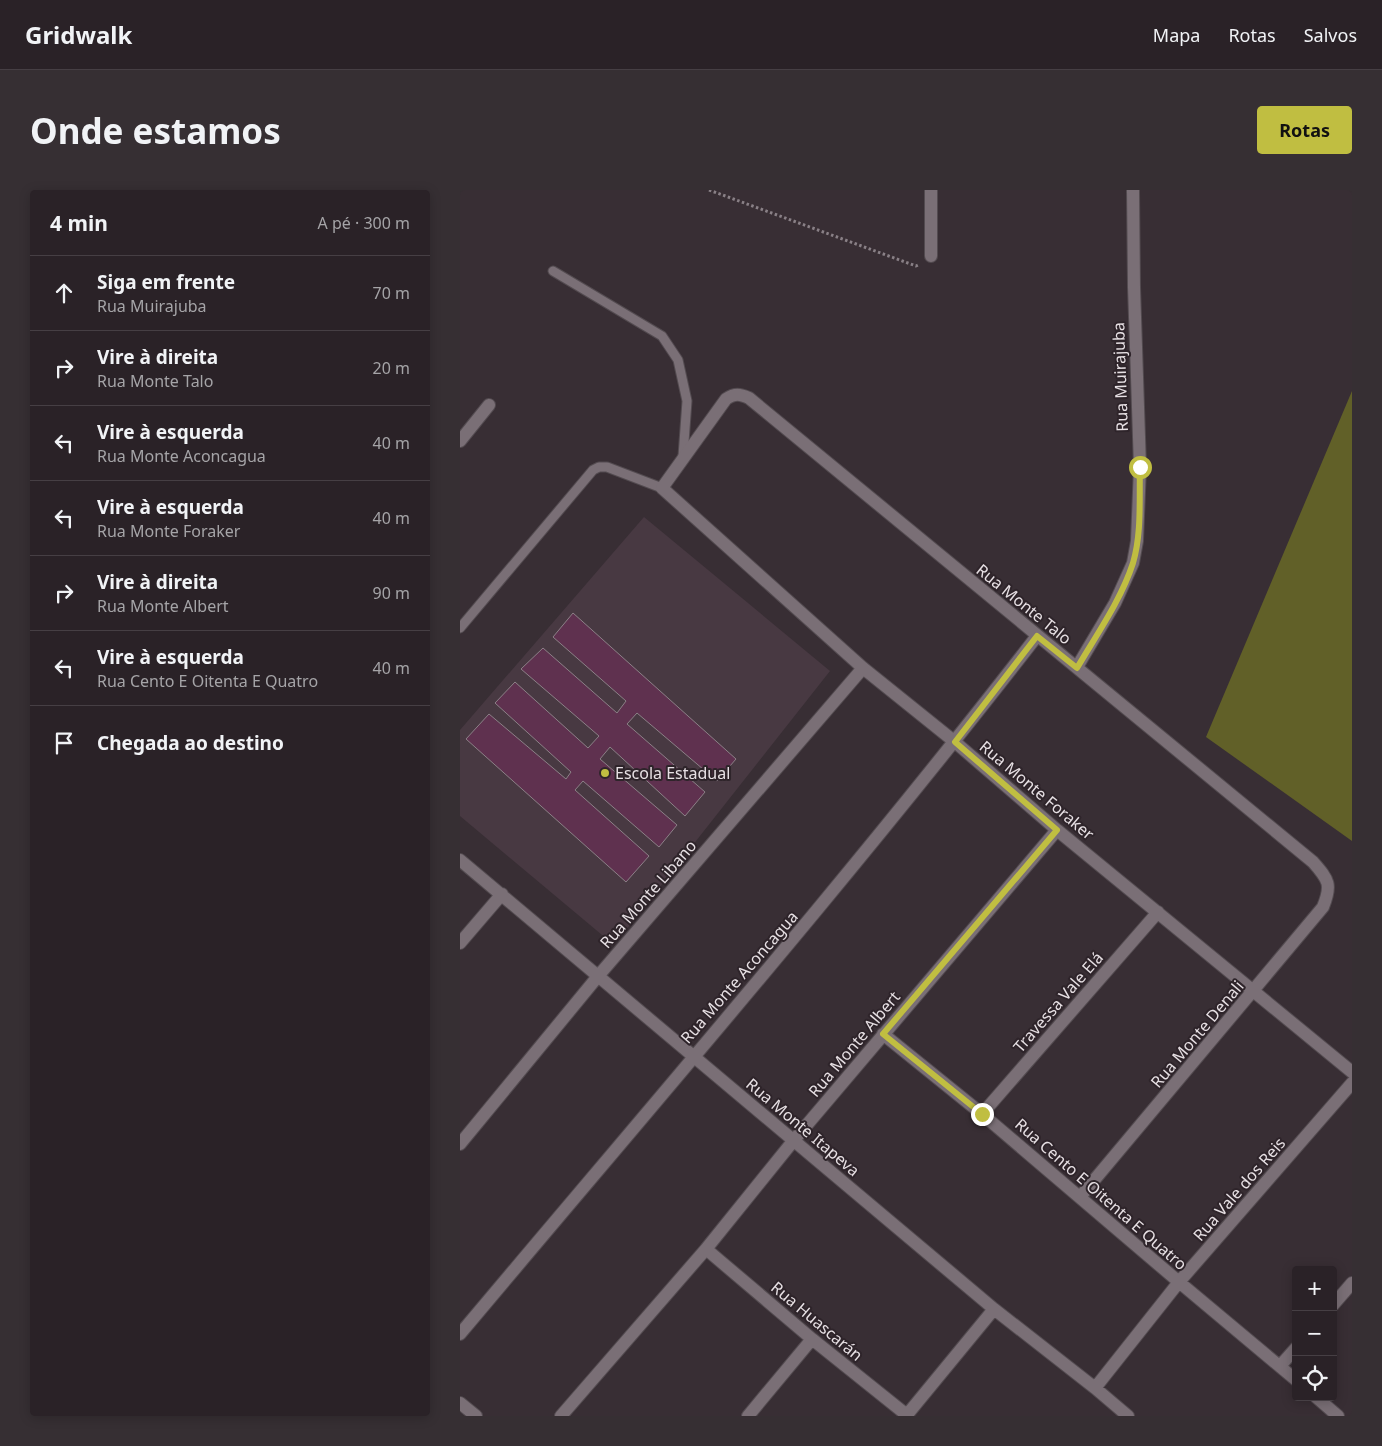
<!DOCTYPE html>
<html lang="pt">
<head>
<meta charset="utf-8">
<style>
  body { margin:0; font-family:"Noto Sans",sans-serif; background:#362f33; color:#f1f3f6 }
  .controls { position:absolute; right:15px; bottom:15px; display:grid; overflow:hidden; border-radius:5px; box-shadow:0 2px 12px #0003 }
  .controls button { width:45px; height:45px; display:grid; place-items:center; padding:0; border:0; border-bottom:1px solid #463f44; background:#2a2227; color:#f1f3f6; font:25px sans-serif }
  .stop { position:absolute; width:15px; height:15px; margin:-11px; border:4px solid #c0be41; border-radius:50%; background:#fff }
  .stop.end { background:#c0be41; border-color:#fff; box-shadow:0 1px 5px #0008 }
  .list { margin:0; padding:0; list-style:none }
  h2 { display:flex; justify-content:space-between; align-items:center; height:65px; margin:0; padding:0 20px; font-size:21px }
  h2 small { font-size:16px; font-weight:400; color:#a5a4a7 }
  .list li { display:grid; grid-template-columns:32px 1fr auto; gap:15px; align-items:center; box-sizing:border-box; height:75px; padding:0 20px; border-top:1px solid #463f44 }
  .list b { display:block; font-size:19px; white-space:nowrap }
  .list p { margin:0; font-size:16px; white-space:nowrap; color:#a5a4a7 }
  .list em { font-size:16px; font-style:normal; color:#a5a4a7 }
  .icon { flex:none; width:28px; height:28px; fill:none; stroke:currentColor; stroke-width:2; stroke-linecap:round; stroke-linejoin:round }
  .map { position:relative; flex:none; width:892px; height:1226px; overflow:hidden; border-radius:5px }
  header { display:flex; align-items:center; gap:30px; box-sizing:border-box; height:70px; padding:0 25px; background:#2a2227; border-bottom:1px solid #463f44 }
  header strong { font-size:24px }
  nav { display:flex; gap:28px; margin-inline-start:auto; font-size:18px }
  .intro { display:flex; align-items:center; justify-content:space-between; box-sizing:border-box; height:120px; padding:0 30px }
  h1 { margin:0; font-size:35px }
  .button { padding:12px 22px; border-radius:5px; background:#c0be41; color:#111; font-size:18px; font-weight:700 }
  main { display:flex; gap:30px; padding:0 30px }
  aside { flex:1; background:#2a2227; border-radius:5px; box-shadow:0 2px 12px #0003 }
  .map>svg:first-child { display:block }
  .built { fill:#483942 }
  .forest { fill:#616028 }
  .building { fill:#5f314f; stroke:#8c8087 }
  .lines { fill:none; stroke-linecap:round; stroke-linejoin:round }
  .lane-casing { stroke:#534b50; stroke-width:11 }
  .street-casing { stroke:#534b50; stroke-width:14 }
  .path { stroke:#898086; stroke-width:3; stroke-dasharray:2.5 2.5; stroke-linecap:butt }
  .lane { stroke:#7a6f76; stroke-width:9 }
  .street { stroke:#7a6f76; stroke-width:12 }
  .route { stroke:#c0be41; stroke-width:6 }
  .poi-dot { fill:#c0be41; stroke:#2e242a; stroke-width:2 }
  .labels { text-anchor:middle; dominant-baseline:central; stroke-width:4; stroke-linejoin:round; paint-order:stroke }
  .street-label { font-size:16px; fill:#e7e0e4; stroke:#2e242a }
  .poi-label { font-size:16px; fill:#e7e0e4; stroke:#2e242a; text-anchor:start }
</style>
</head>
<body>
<header>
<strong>Gridwalk</strong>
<nav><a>Mapa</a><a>Rotas</a><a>Salvos</a></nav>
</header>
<div class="intro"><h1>Onde estamos</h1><a class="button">Rotas</a></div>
<main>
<aside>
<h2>4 min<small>A pé · 300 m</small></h2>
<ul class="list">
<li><svg class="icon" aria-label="ahead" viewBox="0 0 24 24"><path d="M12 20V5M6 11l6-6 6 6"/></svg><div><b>Siga em frente</b><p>Rua Muirajuba</p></div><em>70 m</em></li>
<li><svg class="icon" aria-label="right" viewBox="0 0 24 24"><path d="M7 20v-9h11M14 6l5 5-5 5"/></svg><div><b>Vire à direita</b><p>Rua Monte Talo</p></div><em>20 m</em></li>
<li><svg class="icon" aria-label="left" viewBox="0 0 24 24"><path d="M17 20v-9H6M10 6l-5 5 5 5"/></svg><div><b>Vire à esquerda</b><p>Rua Monte Aconcagua</p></div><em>40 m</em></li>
<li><svg class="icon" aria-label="left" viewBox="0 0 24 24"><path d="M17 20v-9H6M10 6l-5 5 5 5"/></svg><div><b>Vire à esquerda</b><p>Rua Monte Foraker</p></div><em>40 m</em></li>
<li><svg class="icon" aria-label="right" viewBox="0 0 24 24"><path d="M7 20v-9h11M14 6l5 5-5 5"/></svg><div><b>Vire à direita</b><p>Rua Monte Albert</p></div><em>90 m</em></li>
<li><svg class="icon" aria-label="left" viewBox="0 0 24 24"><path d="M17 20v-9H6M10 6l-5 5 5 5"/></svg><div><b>Vire à esquerda</b><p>Rua Cento E Oitenta E Quatro</p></div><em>40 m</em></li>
<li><svg class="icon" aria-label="arrive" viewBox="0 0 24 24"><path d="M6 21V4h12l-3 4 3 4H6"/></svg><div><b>Chegada ao destino</b></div></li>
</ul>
</aside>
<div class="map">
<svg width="892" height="1226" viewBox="0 0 892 1226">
  <rect width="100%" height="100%" fill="#382e34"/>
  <!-- built -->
  <path class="built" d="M184,327L370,481L154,755L0,626V540Z"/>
  <!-- forest -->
  <path class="forest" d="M892,201V651L746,547Z"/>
  <!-- building -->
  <path class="building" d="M113,423L276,569L257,591L177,523L167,534L245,602L225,626L150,557L140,569L217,635L199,657L123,591L115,600L189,666L166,692L6,549L29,524L106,589L111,582L35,513L55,492L128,558L139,546L61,479L83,458L157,523L166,511L93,447Z"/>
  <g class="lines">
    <defs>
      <path id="lane" d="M93,81L202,146L218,170L227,211L223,266
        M0,438L133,280L139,277H147L202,298"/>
      <path id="street" d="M471,66V0
        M0,251L29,215
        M617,477L655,413L673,373L677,351L680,277L674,97L673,0
        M0,670L534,1119L635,1198L668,1226
        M0,753L42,704
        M423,844L522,924L719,1092L836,1190
        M522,924L698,722
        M0,954L139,785L403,478
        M620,1007L863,717C872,695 869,690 853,672L289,208C280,204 275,203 266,209L202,298L403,478L495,552L597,640L892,882
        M246,1059L352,1149L448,1226
        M873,1115L892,1093
        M0,1144C194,913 392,685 577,446
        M820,1176L836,1158
        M635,1198L719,1092L892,893
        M856,1207L878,1226
        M0,1213L16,1226
        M101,1226L246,1059L334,950L597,640
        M288,1226L352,1149
        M446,1226L534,1119"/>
    </defs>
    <!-- lane casing -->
    <use href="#lane" class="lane-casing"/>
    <!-- street casing -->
    <use href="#street" class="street-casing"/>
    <!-- path -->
    <path class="path" d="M249,0L456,76L458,75"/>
    <!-- lane -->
    <use href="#lane" class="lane"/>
    <!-- street -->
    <use href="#street" class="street"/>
  </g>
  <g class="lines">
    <!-- route -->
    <path class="route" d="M522,924L423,844L597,640L495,552L577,446L617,478C637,444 661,410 673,373C682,342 679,309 680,277"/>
  </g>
  <!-- markers -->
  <circle class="poi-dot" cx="145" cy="583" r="5"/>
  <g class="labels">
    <!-- street labels -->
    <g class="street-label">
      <text transform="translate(660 187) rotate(-92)">Rua Muirajuba</text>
      <text transform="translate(564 414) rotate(39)">Rua Monte Talo</text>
      <text transform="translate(577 600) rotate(40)">Rua Monte Foraker</text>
      <text transform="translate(188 704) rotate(-49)">Rua Monte Libano</text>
      <text transform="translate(279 787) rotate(-49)">Rua Monte Aconcagua</text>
      <text transform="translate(598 812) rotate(-49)">Travessa Vale Elá</text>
      <text transform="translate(737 844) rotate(-50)">Rua Monte Denali</text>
      <text transform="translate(394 854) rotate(-50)">Rua Monte Albert</text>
      <text transform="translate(343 937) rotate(40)">Rua Monte Itapeva</text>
      <text transform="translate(779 999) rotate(-49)">Rua Vale dos Reis</text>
      <text transform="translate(641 1004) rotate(41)">Rua Cento E Oitenta E Quatro</text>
      <text transform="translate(357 1131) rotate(40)">Rua Huascarán</text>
    </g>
    <!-- poi labels -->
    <g class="poi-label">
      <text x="155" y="583">Escola Estadual</text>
    </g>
  </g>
</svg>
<div class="controls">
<button>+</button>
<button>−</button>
<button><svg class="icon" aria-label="locate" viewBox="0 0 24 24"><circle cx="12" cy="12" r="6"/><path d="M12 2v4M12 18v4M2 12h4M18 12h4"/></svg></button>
</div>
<div class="stop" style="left:680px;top:277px"></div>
<div class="stop end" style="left:522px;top:924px"></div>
</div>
</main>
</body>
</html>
